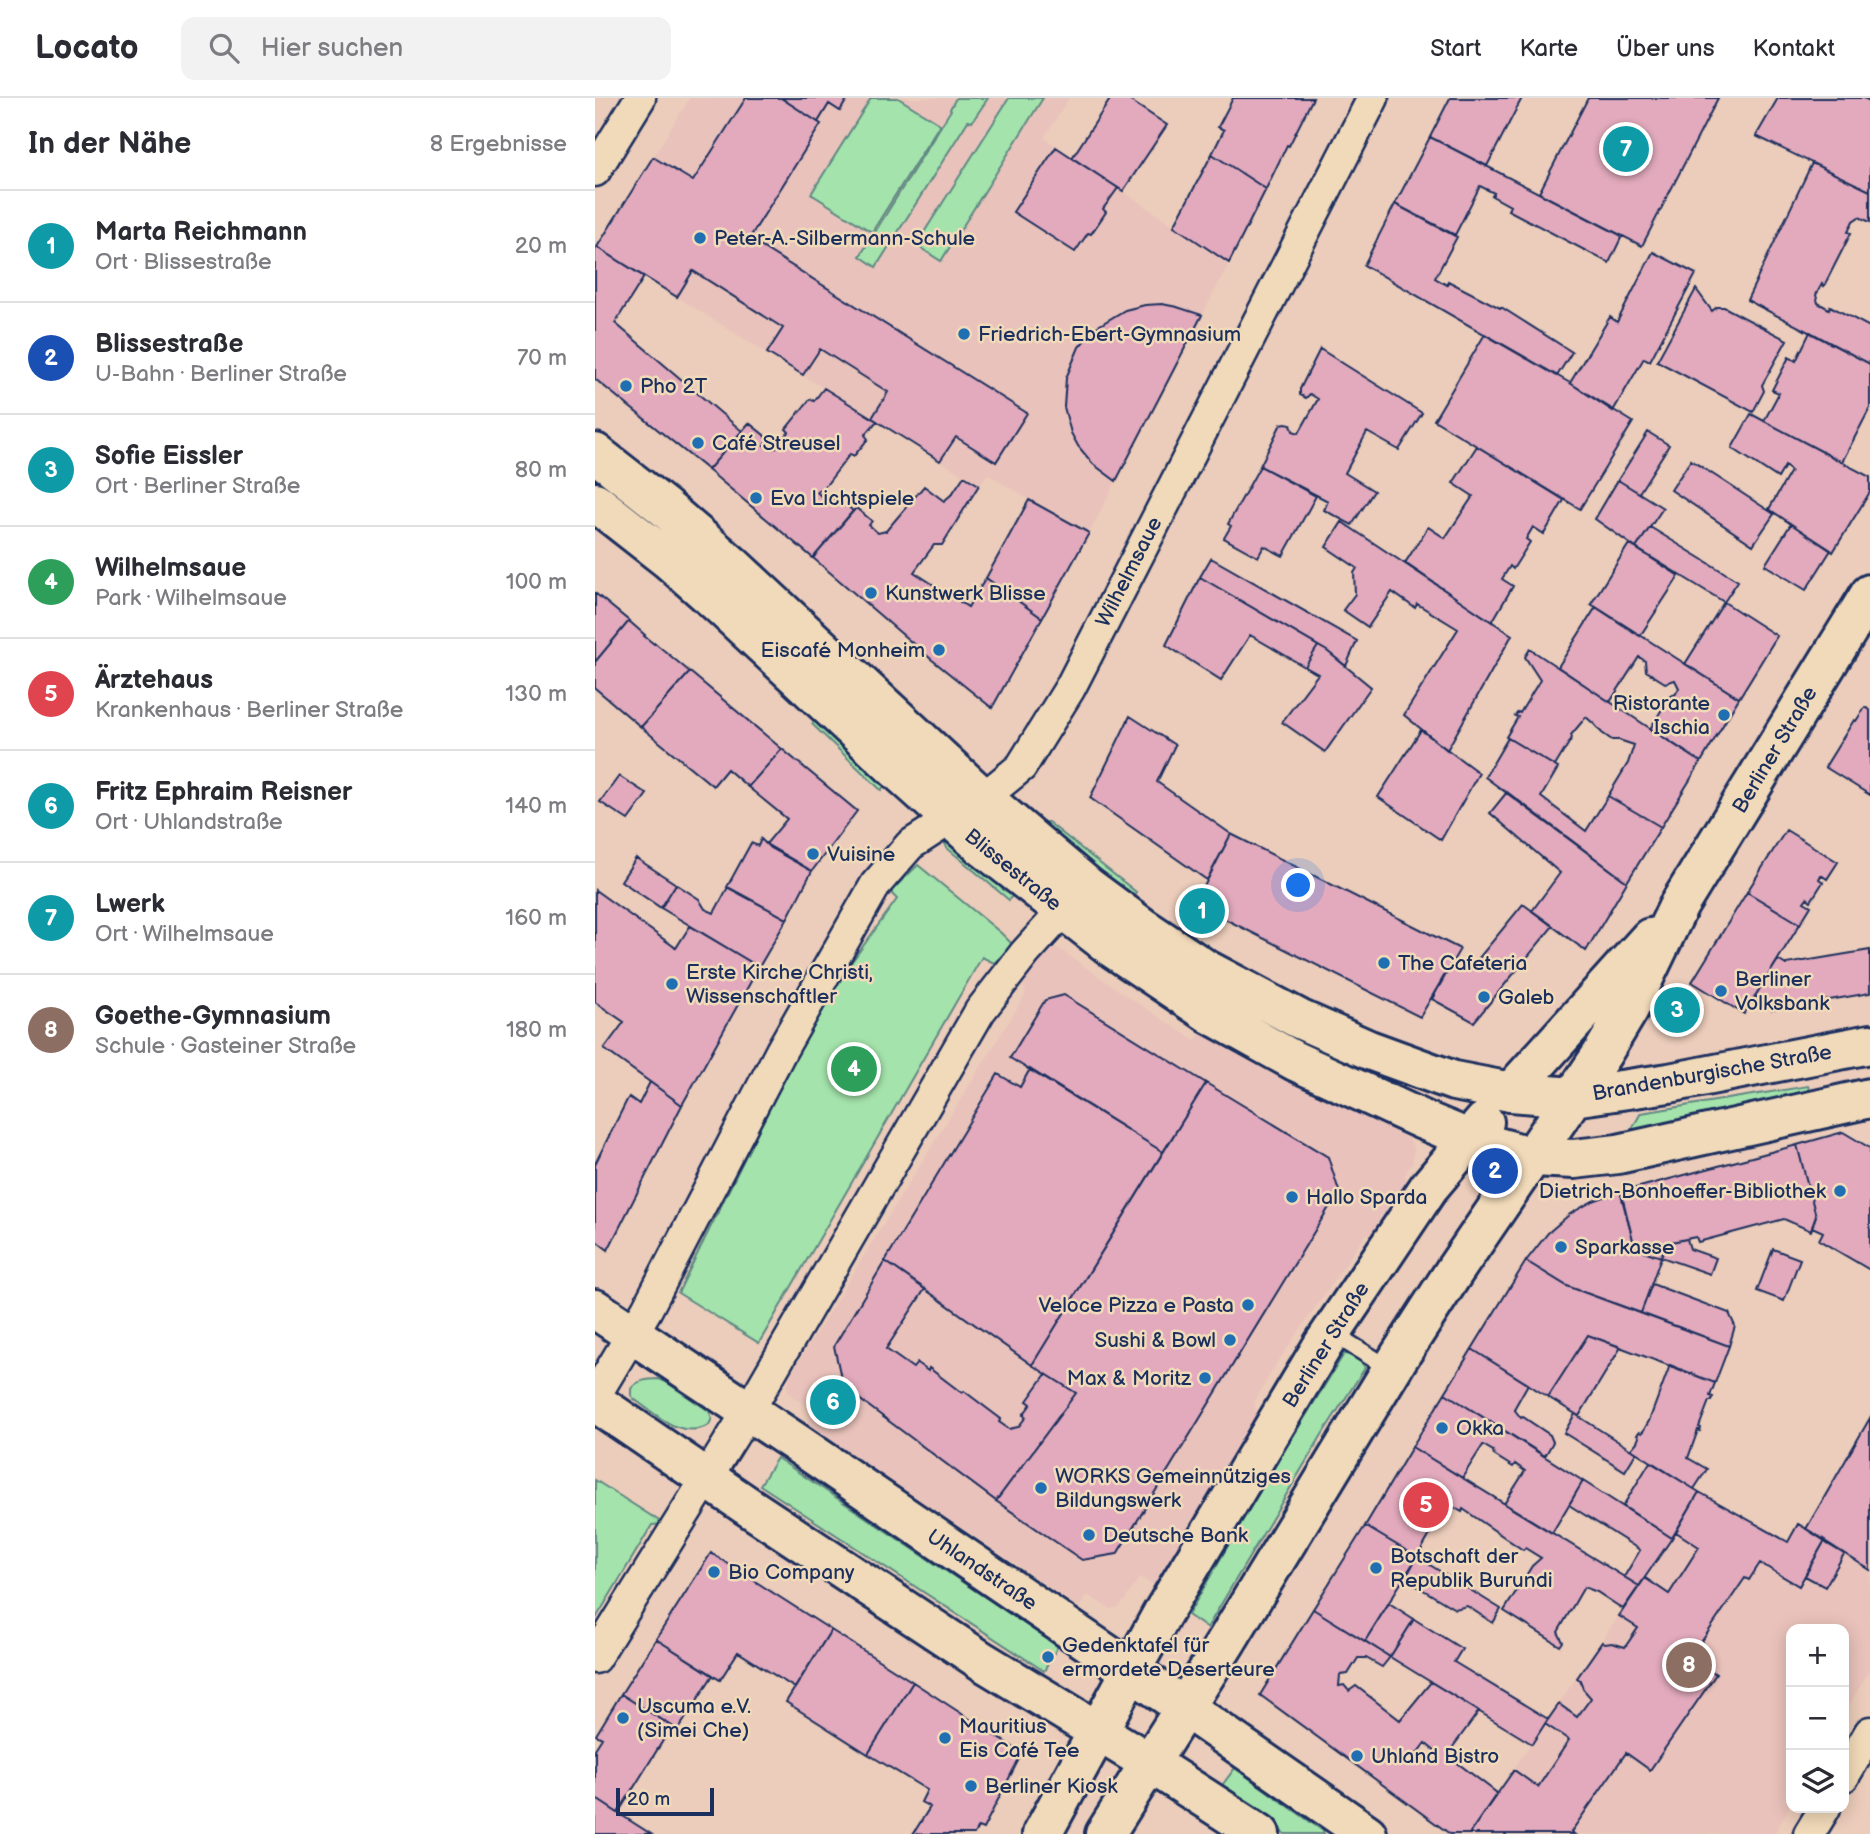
<!DOCTYPE html>
<html lang="de">
<head>
<meta charset="utf-8">
<style>
  body { margin:0; font-family:"Balsamiq Sans",sans-serif; background:#f2f2f3; color:#2b2b33 }
  .controls { position:absolute; right:21px; bottom:21px; display:grid; overflow:hidden; border-radius:14px; box-shadow:0 4px 18px #0003 }
  .controls button { width:63px; height:63px; display:grid; place-items:center; padding:0; border:0; border-bottom:2px solid #e1e1e2; background:#fff; color:#2b2b33; font:35px sans-serif }
  .scale { position:absolute; left:21px; bottom:18px; width:98px; box-sizing:border-box; padding-left:7px; border:4px solid #1b2f5e; border-top:0; font-size:19px; line-height:24px; white-space:nowrap; color:#1b2f5e; -webkit-text-stroke:5px #f1dab9; paint-order:stroke }
  .you { position:absolute; left:704px; top:788px; width:24px; height:24px; margin:-18px; border:5px solid #fff; border-radius:50%; background:#1a73e8; box-shadow:0 0 0 10px #1a73e833 }
  .badge { display:grid; place-items:center; width:46px; height:46px; border-radius:50%; background:#1f6fb2; color:#fff; font-size:23px; font-weight:700 }
  .pin { position:absolute; translate:-50% -50%; border:4px solid #fff; box-shadow:0 2px 7px #0006 }
  .list { margin:0; padding:0; list-style:none }
  h2 { display:flex; justify-content:space-between; align-items:center; height:91px; margin:0; padding:0 28px; font-size:30px }
  h2 small { font-size:23px; font-weight:400; color:#7c7c81 }
  .list li { display:grid; grid-template-columns:46px 1fr auto; gap:21px; align-items:center; box-sizing:border-box; height:112px; padding:0 28px; border-top:2px solid #e1e1e2 }
  .list b { display:block; font-size:26px; white-space:nowrap }
  .list p { margin:0; font-size:23px; white-space:nowrap; color:#7c7c81 }
  .list em { font-size:23px; font-style:normal; color:#7c7c81 }
  .icon { flex:none; width:38px; height:38px; fill:none; stroke:currentColor; stroke-width:2; stroke-linecap:round; stroke-linejoin:round }
  .map { position:relative; flex:none; width:1275px; height:1736px; overflow:hidden }
  header { display:flex; align-items:center; gap:42px; box-sizing:border-box; height:98px; padding:0 35px; background:#fff; border-bottom:2px solid #e1e1e2 }
  header strong { font-size:33px }
  nav { display:flex; gap:38px; margin-inline-start:auto; font-size:24px }
  .search { width:490px; height:63px; background:#f2f2f3; display:flex; align-items:center; gap:18px; box-sizing:border-box; padding:0 24px; border-radius:14px; color:#7c7c81; font-size:26px }
  main { display:flex }
  aside { flex:1; background:#fff }
  .map>svg:first-child { display:block }
  .built { fill:#e9c2bb }
  .green { fill:#a4e3ab; stroke:#608984; stroke-width:2 }
  .building { fill:#e2aabc; stroke:#1b2f5e; stroke-width:2; fill-rule:evenodd }
  .lines { fill:none; stroke-linecap:round; stroke-linejoin:round }
  .service-casing { stroke:#1b2f5e; stroke-width:21 }
  .minor-casing { stroke:#1b2f5e; stroke-width:35 }
  .tertiary-casing { stroke:#1b2f5e; stroke-width:44 }
  .secondary-casing { stroke:#1b2f5e; stroke-width:44 }
  .service { stroke:#f1dab9; stroke-width:16 }
  .minor { stroke:#f1dab9; stroke-width:30 }
  .tertiary { stroke:#f1dab9; stroke-width:38 }
  .secondary { stroke:#f1dab9; stroke-width:38 }
  .poi-dot { fill:#1f6fb2; stroke:#f1dab9; stroke-width:2.5 }
  .labels { text-anchor:middle; dominant-baseline:central; stroke-width:5; stroke-linejoin:round; paint-order:stroke }
  .poi-label { font-size:21px; fill:#1b2f5e; stroke:#f1dab9; text-anchor:start }
  .street-label { font-size:21px; fill:#1b2f5e; stroke:#f1dab9 }
</style>
</head>
<body>
<header>
<strong>Locato</strong>
<div class="search"><svg class="icon" aria-label="search" viewBox="0 0 24 24"><circle cx="10" cy="10" r="6"/><path d="M15 15l6 6"/></svg>Hier suchen</div>
<nav><a>Start</a><a>Karte</a><a>Über uns</a><a>Kontakt</a></nav>
</header>
<main>
<aside>
<h2>In der Nähe<small>8 Ergebnisse</small></h2>
<ul class="list">
<li><span class="badge" style="background:#0f9aa8">1</span><div><b>Marta Reichmann</b><p>Ort · Blissestraße</p></div><em>20 m</em></li>
<li><span class="badge" style="background:#1a4fb4">2</span><div><b>Blissestraße</b><p>U-Bahn · Berliner Straße</p></div><em>70 m</em></li>
<li><span class="badge" style="background:#0f9aa8">3</span><div><b>Sofie Eissler</b><p>Ort · Berliner Straße</p></div><em>80 m</em></li>
<li><span class="badge" style="background:#2e9e5b">4</span><div><b>Wilhelmsaue</b><p>Park · Wilhelmsaue</p></div><em>100 m</em></li>
<li><span class="badge" style="background:#e0444e">5</span><div><b>Ärztehaus</b><p>Krankenhaus · Berliner Straße</p></div><em>130 m</em></li>
<li><span class="badge" style="background:#0f9aa8">6</span><div><b>Fritz Ephraim Reisner</b><p>Ort · Uhlandstraße</p></div><em>140 m</em></li>
<li><span class="badge" style="background:#0f9aa8">7</span><div><b>Lwerk</b><p>Ort · Wilhelmsaue</p></div><em>160 m</em></li>
<li><span class="badge" style="background:#8d6e63">8</span><div><b>Goethe-Gymnasium</b><p>Schule · Gasteiner Straße</p></div><em>180 m</em></li>
</ul>
</aside>
<div class="map">
<svg width="1275" height="1736" viewBox="0 0 1275 1736">
  <rect width="100%" height="100%" fill="#ecccba"/>
  <filter id="ink" filterUnits="userSpaceOnUse"><feTurbulence type="fractalNoise" baseFrequency=".0143" numOctaves="2"/><feDisplacementMap in="SourceGraphic" scale="14" xChannelSelector="R" yChannelSelector="G"/><feConvolveMatrix kernelMatrix="1 2 1 2 8 2 1 2 1" color-interpolation-filters="sRGB"/></filter>
  <g filter="url(#ink)">
    <!-- built -->
    <path class="built" d="M95,0H474L449,40L634,165L494,435L435,402L393,376L384,387L2,149Z
      M459,850H463L526,894L600,943L607,933L799,1029L798,1032L813,1039L819,1052L817,1065L809,1078L819,1086L783,1135L771,1136L681,1266L659,1304L661,1318L560,1488L545,1479L529,1503L523,1509L516,1511L492,1497L484,1509L212,1326L219,1313L197,1298L192,1290L196,1276L431,896L426,878Z
      M1104,1394L1192,1444L1203,1426L1275,1472V1571L1249,1616V1531H1196V1706L1179,1736H874L1050,1480L1077,1440Z"/>
    <!-- green -->
    <path class="green" d="M276,0H303L345,26L277,134L216,96Z
      M361,0H393L377,24L373,23L281,169L265,158L356,12L355,11Z
      M414,0H448L346,163L321,147Z
      M226,617L294,682L286,692L217,626Z
      M450,724H453L541,794L534,805L446,726Z
      M355,740L421,792L414,802L352,750L350,745Z
      M323,767L406,835L418,847L399,865L387,859L164,1245L83,1195L165,1029L226,912L253,869L302,801L297,796V792Z
      M1213,988L1215,994L1035,1034L1046,1015Z
      M749,1256C755,1256 768,1264 770,1270L728,1335L612,1530L593,1517L668,1387Z
      M64,1281L71,1284L114,1313L117,1320L114,1327C85,1342 62,1317 39,1301L36,1297V1291C42,1282 53,1281 64,1281Z
      M182,1360L463,1548L449,1573L165,1387Z
      M0,1382L69,1426L57,1427L0,1522Z
      M640,1670L728,1733L729,1736H690L625,1690Z"/>
    <!-- building -->
    <path class="building" d="M151,0H186L226,26L154,141L432,315L401,364L361,339L345,363L277,320L293,294L225,251L208,277L172,255L188,230L98,173L82,199L2,149L58,59L98,83Z
      M186,0H253L245,13L234,6L223,24Z
      M516,0H531L572,27L528,93L477,60Z
      M638,0H718L694,48L692,47L671,91L617,56L629,32L623,29Z
      M855,0H927L892,68L835,39Z
      M993,0H1123L1047,148L944,95Z
      M1183,0H1269L1275,3V93L1161,38Z
      M835,39L1027,138L1014,165L913,112L915,108L897,98L899,95L885,88L860,137L800,106Z
      M461,49L523,90L508,111L511,114L496,136L493,135L480,154L418,114Z
      M617,56L671,91L634,165L579,128Z
      M1217,65L1275,93V124L1264,119L1258,123L1253,134L1256,135L1229,188L1227,186L1221,197L1223,205L1234,211L1235,208L1275,229V266L1152,202Z
      M800,106L862,139L840,180L852,187L853,183L905,210L906,209L977,254L962,278L769,167Z
      M2,149L49,179L20,225L147,333L113,372L0,281V152Z
      M1058,154L1101,176L1055,263L1049,260L1018,313L975,285L1015,219L1022,224Z
      M1101,191L1117,213L1122,209H1129L1192,242L1167,287L1169,293L1158,314L1062,263Z
      M567,206L582,209L607,217L521,383L498,366L483,348L476,335L469,309L471,280L484,249L500,230L530,212L550,207Z
      M1215,234L1275,266V310L1247,364L1169,323L1184,295L1177,292L1194,259L1201,263Z
      M890,236L975,285L1038,324L985,411L839,322Z
      M725,251L827,315L804,352L772,334L750,375L779,393L757,427L729,412L733,403L665,368L686,326L691,325L696,326L698,333L704,335L723,301L715,296L711,300L705,297V291Z
      M229,290L282,323L270,337L273,341L259,358L255,356L232,386L222,394L228,400L231,397L235,402L238,400L243,404L246,402L258,413L218,460L113,372L154,325L169,337L172,343L169,347L175,351L181,350L194,334L191,331L215,301L219,303Z
      M1156,316L1275,379V394L1238,454L1174,411L1196,373L1190,368L1183,380L1137,350Z
      M1053,334L1074,347L1044,395L1023,382Z
      M882,348L969,402L949,436L938,429L931,441L935,444L918,471L915,468L907,481L918,488L897,524L810,465L833,429L850,440L878,398L858,385Z
      M1096,362L1179,416L1158,447L1076,392Z
      M665,368L721,398L688,458L669,448L663,459L629,440L636,428L633,426Z
      M369,378L384,387L347,447H339L319,474L373,509L391,480L447,520L397,610L336,561L218,460L261,410L277,423L274,427L283,435L291,433L329,388L349,403L357,396Z
      M1023,382L1068,410L1041,450L1000,421Z
      M434,402L494,435L447,520L391,480Z
      M747,424L917,537L852,652L809,617L863,531L822,506L820,510L797,494L773,529L748,512L760,496L759,475L762,470L731,449Z
      M1196,426L1236,452L1211,492L1170,467Z
      M1055,429L1143,483L1129,504L1041,450Z
      M1034,446L1084,478L1045,538L996,506Z
      M616,460L762,543L751,568L732,553L605,479Z
      M605,479L723,548L710,569L655,537L626,582L571,547Z
      M0,495L34,523L0,564Z
      M1129,504L1182,538L1144,600L1090,566Z
      M1001,509L1144,600L1106,664L1055,631L1075,598L1077,596L1080,597L1084,590L1080,582L1070,585L1051,573L1050,563L1044,559L1015,604L963,569Z
      M34,523L50,537L49,538L59,546L60,545L95,574L46,629L0,590V564Z
      M723,548L732,553L776,589L730,654L687,624L723,576L710,569Z
      M935,551L1106,664L1066,729L1013,698L1033,665L1039,647L1024,642H1017L1007,635L999,626L991,619L976,637L977,640L960,668L911,639L923,619L920,618L923,614L925,615L945,582L930,559Z
      M95,574L187,651L153,689L132,671L118,688L46,629Z
      M1270,609L1275,612V697L1230,669L1259,622L1261,623Z
      M535,618L580,647L562,684L636,736L612,782L495,700Z
      M826,632L884,675L846,742L783,699Z
      M913,640L963,670L946,699L991,733L1013,698L1066,729L1032,784L890,679Z
      M187,651L262,713L217,773L171,746L192,721L153,689Z
      M24,678L52,696L33,722L5,704Z
      M912,694L1032,784L991,853L937,813L965,775L895,715Z
      M1191,732L1243,764L1232,781L1226,777L1224,781L1228,784L1216,803L1212,800L1209,804L1216,808L1205,826L1152,794Z
      M636,736L865,851L825,919L600,806Z
      M166,741L175,750L217,773L192,821L132,789L156,745L163,748Z
      M41,760L81,786L66,810L26,783Z
      M81,786L104,801L110,811L119,815L133,789L192,821L164,869L66,810Z
      M0,792L81,850L95,828L164,869L87,1007L9,951L29,924L0,904Z
      M1152,794L1205,826L1149,916L1097,884Z
      M928,806L958,828L879,924L837,901L859,862L875,871Z
      M1275,852V895L1177,912V909L1160,898L1183,862L1191,867V866Z
      M469,897L611,985L568,1054L415,960L450,902Z
      M435,971L568,1054L437,1267L290,1163L403,976L425,989Z
      M55,984L87,1007L13,1152L0,1142V1066L32,1002L34,999L44,1006Z
      M611,985L733,1059L744,1093L522,1456L487,1462L401,1403L481,1295L437,1267Z
      M1248,1034L1275,1050V1172L1224,1142L1228,1134L1217,1129L1221,1118L1202,1047Z
      M1202,1047L1221,1118L1216,1133L1189,1121L1103,1144L1101,1139L1071,1145L1066,1159L1040,1150L1026,1094Z
      M1025,1093L1040,1150L1066,1159L1046,1215L972,1188L931,1163L953,1135L975,1116L998,1103Z
      M1092,1141L1095,1151L1121,1160L1115,1176L1066,1159L1071,1145Z
      M1178,1151L1205,1161L1189,1203L1162,1193Z
      M290,1163L330,1191L291,1251L318,1270L322,1265L333,1273L334,1270L367,1295L369,1293L406,1321L404,1324L414,1331L423,1329L431,1319L428,1317L436,1306L432,1303L451,1276L481,1295L401,1403L248,1289L239,1248Z
      M931,1163L972,1188L1134,1248L1120,1285L993,1237L953,1299L877,1251Z
      M1057,1186L1134,1215L1140,1228L1134,1248L1046,1215Z
      M993,1237L1026,1249L984,1318L953,1299Z
      M877,1251L933,1286L919,1311L926,1320L928,1319L955,1337L958,1344L950,1358L850,1295Z
      M1075,1267L1120,1285L1115,1298L1118,1299L1116,1303H1114L1104,1329L1106,1330L1105,1333L1103,1332L1093,1360L1112,1371L1099,1391L1036,1351L1042,1344L1044,1339L1042,1337L1044,1334L1047,1335L1054,1323Z
      M850,1295L988,1383L957,1435L909,1406L930,1373L920,1366L918,1369L899,1357L898,1353L888,1347L867,1380L817,1349Z
      M980,1316L1041,1355L1030,1373L969,1335Z
      M1275,1320V1472L1211,1431Z
      M817,1349L1044,1488L1028,1511L1002,1494L989,1489L963,1534L968,1544L965,1548L909,1513L937,1468L946,1460L930,1450L928,1452L868,1411L867,1414L853,1406L822,1459L770,1428Z
      M1055,1364L1104,1394L1077,1440L1028,1408Z
      M988,1383L1077,1440L1044,1488L1029,1479L1045,1452L974,1407Z
      M1104,1394L1193,1444L1203,1426L1230,1442L1204,1488L1165,1465L1154,1482L1150,1480L1096,1559L1121,1576L1055,1672L1031,1655L976,1734L979,1736H874L919,1672L943,1689L974,1642L950,1626L964,1606L982,1619L996,1600L988,1591L985,1582L982,1580L1007,1544L1010,1546L1017,1545L1030,1549L1043,1530L1024,1518L1050,1480L1074,1496L1104,1449L1081,1434Z
      M770,1428L822,1459L770,1543L718,1511Z
      M1229,1444L1249,1456L1230,1489L1210,1478Z
      M116,1455L236,1532L200,1590L143,1554L125,1582L61,1541Z
      M822,1459L906,1511L898,1525L872,1508L860,1511L810,1481Z
      M794,1505L819,1521L795,1559L770,1543Z
      M718,1511L795,1559L787,1569L771,1560H763L753,1576L745,1577L744,1588L749,1587L754,1593L761,1588L805,1622L836,1584L884,1613L852,1657L902,1695L874,1736H855L665,1597ZM830,1645L841,1654L830,1666L820,1658Z
      M819,1521L867,1551L859,1564L953,1621L937,1646L795,1559Z
      M236,1532L318,1584L273,1656L191,1604Z
      M61,1541L118,1577L83,1632L26,1596Z
      M318,1584L427,1655L388,1731L383,1729L379,1736H318L335,1709L326,1704L332,1692L273,1656Z
      M26,1596L77,1628L23,1715L0,1700V1651L7,1640L1,1637Z
      M0,1700L23,1715L56,1736H0Z"/>
    <g class="lines">
      <defs>
        <path id="service" d="M737,1235L797,1272"/>
        <path id="minor" d="M0,73L45,0
          M0,1298L52,1211L186,953L281,786L315,747L388,700L426,669L475,590L778,0
          M0,1560L154,1312L385,913L430,855L468,813
          M1249,1678L1275,1634
          M1214,1736L1230,1710"/>
        <path id="tertiary" d="M916,994L1055,840
          M978,999L1007,956L1034,911L1084,807L1275,496
          M589,1609L772,1736
          M555,1665L665,1736"/>
        <path id="secondary" d="M0,355L69,409L137,467L388,700L493,789L547,829L610,871L704,921L774,952L859,983L916,994L978,999L1074,985L1275,946
          M0,404L74,462L125,507L301,671L387,748L519,851L617,917L700,963L828,1022L874,1041L938,1059L979,1061L1023,1056L1275,1000
          M0,1211L200,1344L589,1609
          M0,1304L151,1407L387,1563L555,1665
          M447,1736L567,1516L728,1247L834,1089L889,1024
          M510,1736L631,1544L804,1259L860,1172L978,999"/>
      </defs>
      <!-- service casing -->
      <use href="#service" class="service-casing"/>
      <!-- minor casing -->
      <use href="#minor" class="minor-casing"/>
      <!-- tertiary casing -->
      <use href="#tertiary" class="tertiary-casing"/>
      <!-- secondary casing -->
      <use href="#secondary" class="secondary-casing"/>
      <!-- service -->
      <use href="#service" class="service"/>
      <!-- minor -->
      <use href="#minor" class="minor"/>
      <!-- tertiary -->
      <use href="#tertiary" class="tertiary"/>
      <!-- secondary -->
      <use href="#secondary" class="secondary"/>
    </g>
  </g>
  <!-- markers -->
  <g class="poi-dot">
    <circle cx="105" cy="140" r="7"/>
    <circle cx="369" cy="236" r="7"/>
    <circle cx="31" cy="288" r="7"/>
    <circle cx="103" cy="345" r="7"/>
    <circle cx="161" cy="400" r="7"/>
    <circle cx="276" cy="495" r="7"/>
    <circle cx="344" cy="552" r="7"/>
    <circle cx="1129" cy="617" r="7"/>
    <circle cx="218" cy="756" r="7"/>
    <circle cx="789" cy="865" r="7"/>
    <circle cx="77" cy="886" r="7"/>
    <circle cx="1126" cy="893" r="7"/>
    <circle cx="889" cy="899" r="7"/>
    <circle cx="1245" cy="1093" r="7"/>
    <circle cx="697" cy="1099" r="7"/>
    <circle cx="966" cy="1149" r="7"/>
    <circle cx="653" cy="1207" r="7"/>
    <circle cx="635" cy="1242" r="7"/>
    <circle cx="610" cy="1280" r="7"/>
    <circle cx="847" cy="1330" r="7"/>
    <circle cx="446" cy="1390" r="7"/>
    <circle cx="494" cy="1437" r="7"/>
    <circle cx="781" cy="1470" r="7"/>
    <circle cx="119" cy="1474" r="7"/>
    <circle cx="453" cy="1559" r="7"/>
    <circle cx="28" cy="1620" r="7"/>
    <circle cx="350" cy="1640" r="7"/>
    <circle cx="762" cy="1658" r="7"/>
    <circle cx="376" cy="1688" r="7"/>
  </g>
  <g class="labels">
    <!-- poi labels -->
    <g class="poi-label">
      <text x="119" y="140">Peter-A.-Silbermann-Schule</text>
      <text x="383" y="236">Friedrich-Ebert-Gymnasium</text>
      <text x="45" y="288">Pho 2T</text>
      <text x="117" y="345">Café Streusel</text>
      <text x="175" y="400">Eva Lichtspiele</text>
      <text x="290" y="495">Kunstwerk Blisse</text>
      <text x="330" y="552" text-anchor="end">Eiscafé Monheim</text>
      <text x="1115" y="605" text-anchor="end">Ristorante<tspan x="1115" dy="24">Ischia</tspan></text>
      <text x="232" y="756">Vuisine</text>
      <text x="803" y="865">The Cafeteria</text>
      <text x="91" y="874">Erste Kirche Christi,<tspan x="91" dy="24">Wissenschaftler</tspan></text>
      <text x="1140" y="881">Berliner<tspan x="1140" dy="24">Volksbank</tspan></text>
      <text x="903" y="899">Galeb</text>
      <text x="1231" y="1093" text-anchor="end">Dietrich-Bonhoeffer-Bibliothek</text>
      <text x="711" y="1099">Hallo Sparda</text>
      <text x="980" y="1149">Sparkasse</text>
      <text x="639" y="1207" text-anchor="end">Veloce Pizza e Pasta</text>
      <text x="621" y="1242" text-anchor="end">Sushi &amp; Bowl</text>
      <text x="596" y="1280" text-anchor="end">Max &amp; Moritz</text>
      <text x="861" y="1330">Okka</text>
      <text x="460" y="1378">WORKS Gemeinnütziges<tspan x="460" dy="24">Bildungswerk</tspan></text>
      <text x="508" y="1437">Deutsche Bank</text>
      <text x="795" y="1458">Botschaft der<tspan x="795" dy="24">Republik Burundi</tspan></text>
      <text x="133" y="1474">Bio Company</text>
      <text x="467" y="1547">Gedenktafel für<tspan x="467" dy="24">ermordete Deserteure</tspan></text>
      <text x="42" y="1608">Uscuma e.V.<tspan x="42" dy="24">(Simei Che)</tspan></text>
      <text x="364" y="1628">Mauritius<tspan x="364" dy="24">Eis Café Tee</tspan></text>
      <text x="776" y="1658">Uhland Bistro</text>
      <text x="390" y="1688">Berliner Kiosk</text>
    </g>
    <!-- street labels -->
    <g class="street-label">
      <text transform="translate(534 474) rotate(-63)">Wilhelmsaue</text>
      <text transform="translate(1180 652) rotate(-59)">Berliner Straße</text>
      <text transform="translate(418 772) rotate(39)">Blissestraße</text>
      <text transform="translate(1117 975) rotate(-10)">Brandenburgische Straße</text>
      <text transform="translate(731 1247) rotate(-58)">Berliner Straße</text>
      <text transform="translate(387 1472) rotate(34)">Uhlandstraße</text>
    </g>
  </g>
</svg>
<div class="controls">
<button>+</button>
<button>−</button>
<button><svg class="icon" aria-label="layers" viewBox="0 0 24 24"><path d="M12 4l9 5-9 5-9-5zM3 14l9 5 9-5"/></svg></button>
</div>
<div class="scale">20 m</div>
<div class="you"></div>
<div class="pin badge" style="left:607px;top:813px;background:#0f9aa8">1</div>
<div class="pin badge" style="left:900px;top:1073px;background:#1a4fb4">2</div>
<div class="pin badge" style="left:1082px;top:912px;background:#0f9aa8">3</div>
<div class="pin badge" style="left:259px;top:971px;background:#2e9e5b">4</div>
<div class="pin badge" style="left:831px;top:1407px;background:#e0444e">5</div>
<div class="pin badge" style="left:238px;top:1304px;background:#0f9aa8">6</div>
<div class="pin badge" style="left:1031px;top:51px;background:#0f9aa8">7</div>
<div class="pin badge" style="left:1094px;top:1567px;background:#8d6e63">8</div>
</div>
</main>
</body>
</html>
